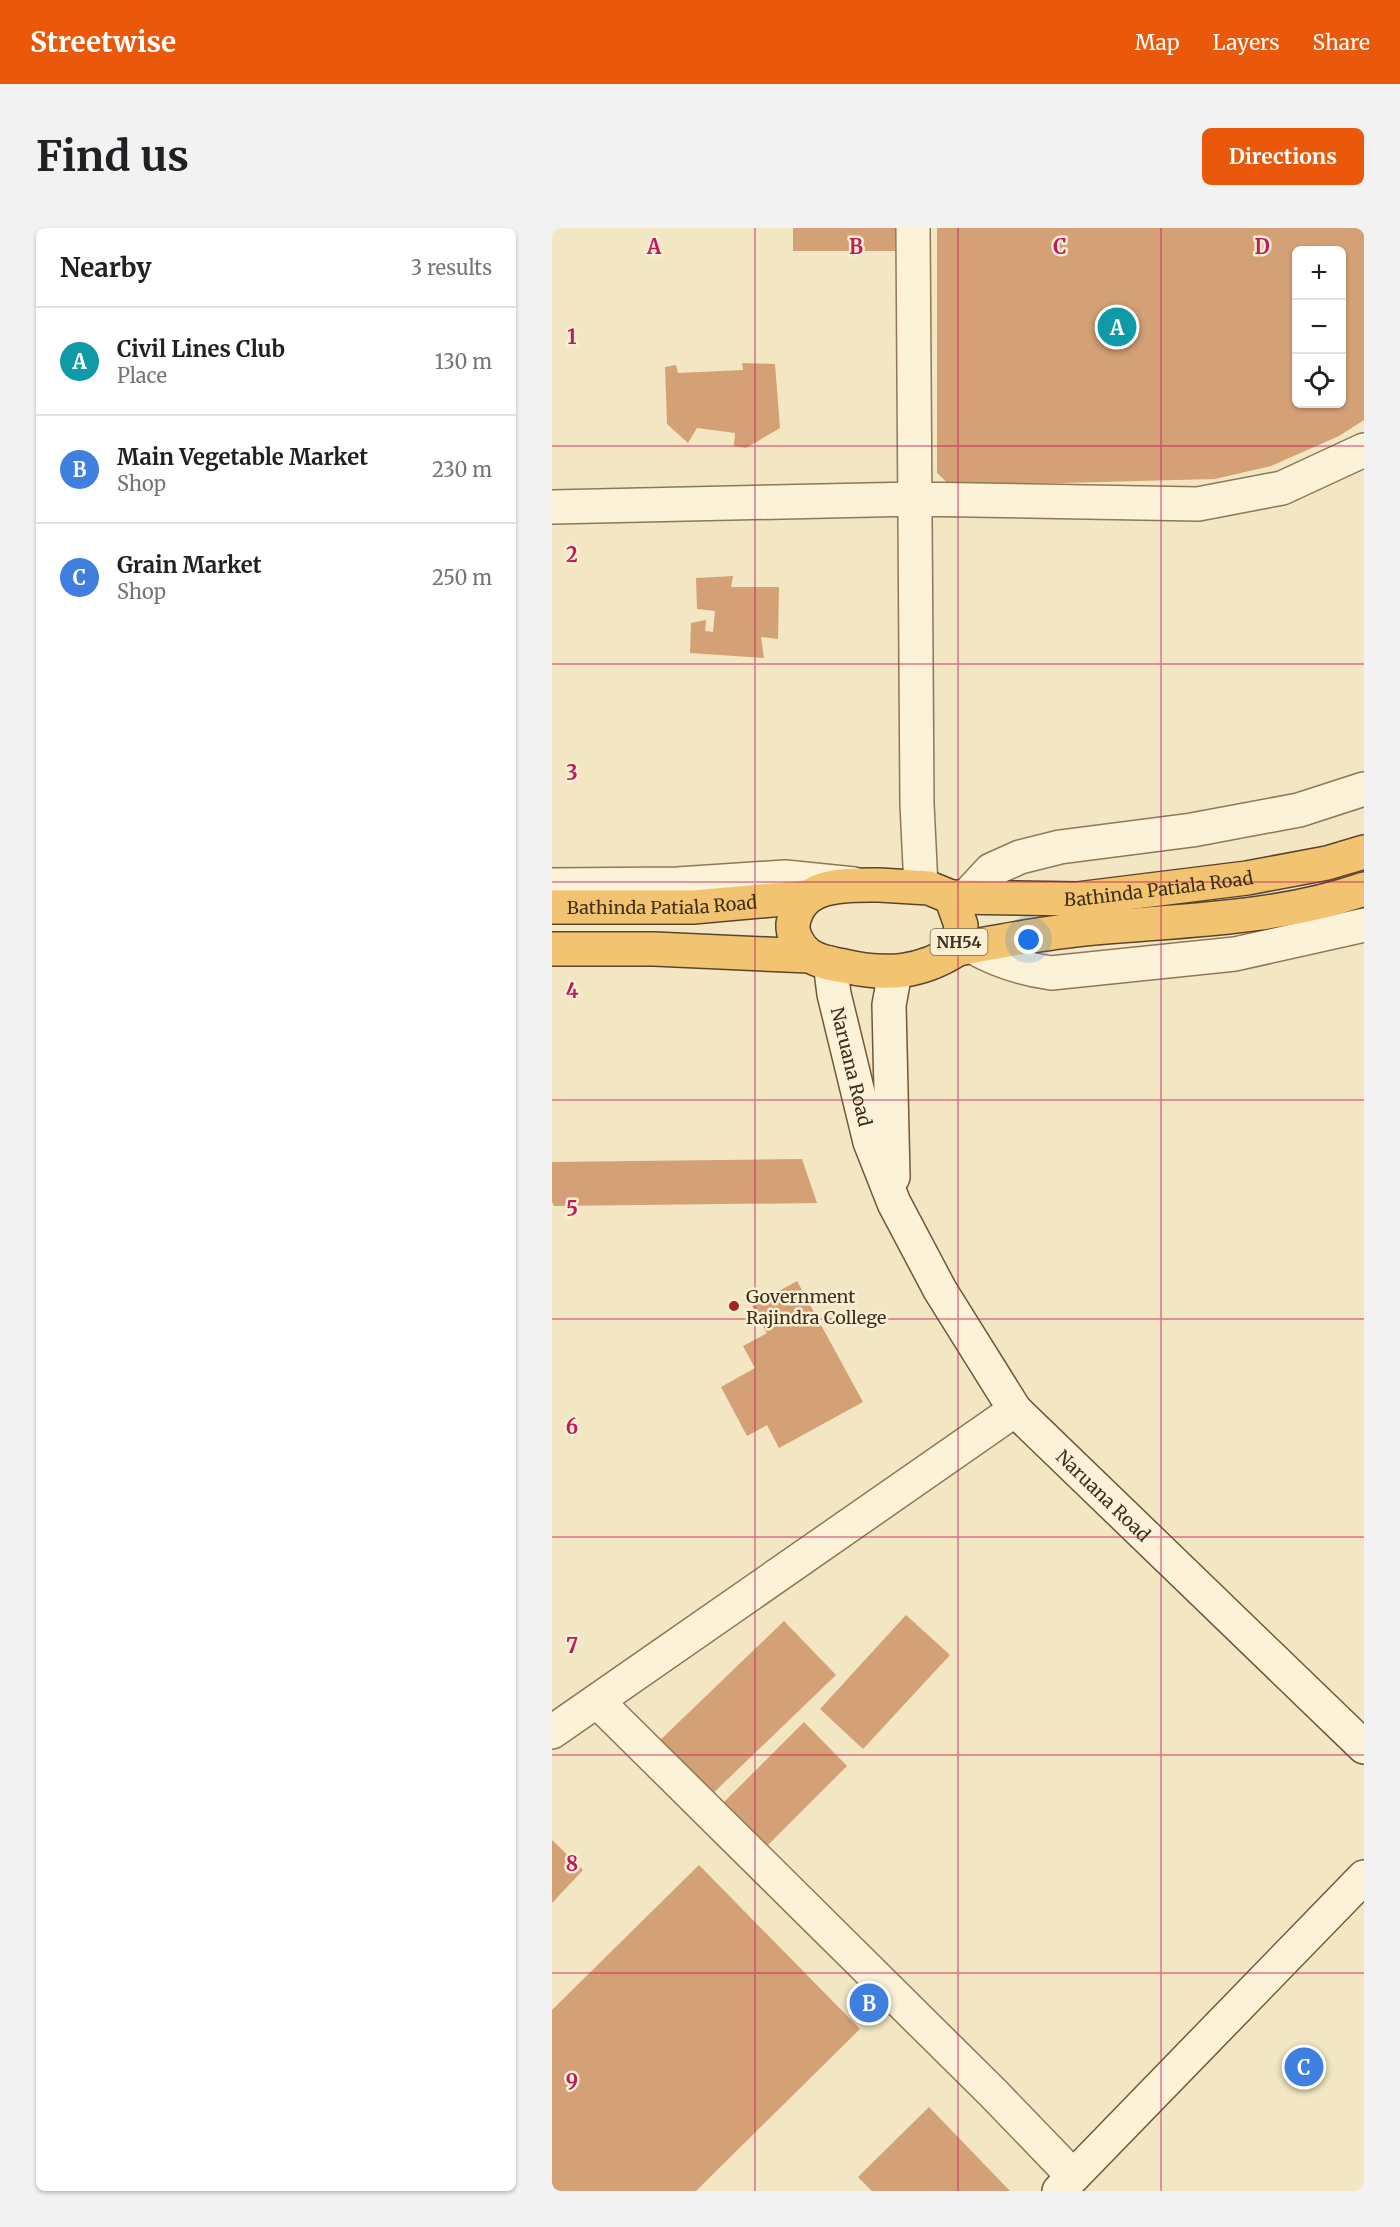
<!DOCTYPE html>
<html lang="en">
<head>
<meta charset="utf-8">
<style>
  body { margin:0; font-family:Merriweather,serif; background:#f2f2f2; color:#202124 }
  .controls { position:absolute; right:18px; top:18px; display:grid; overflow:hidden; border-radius:9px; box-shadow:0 2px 4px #0004 }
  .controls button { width:54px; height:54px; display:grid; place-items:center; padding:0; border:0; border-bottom:2px solid #e0e0e0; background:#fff; color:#202124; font:30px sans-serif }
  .you { position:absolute; left:477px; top:712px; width:21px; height:21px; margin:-15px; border:4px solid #fff; border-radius:50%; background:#1a73e8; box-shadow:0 0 0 9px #1a73e833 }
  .badge { display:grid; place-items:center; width:39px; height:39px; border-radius:50%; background:#ea580c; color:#fff; font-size:20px; font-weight:700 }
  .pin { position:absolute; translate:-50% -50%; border:3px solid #fff; box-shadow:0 2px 6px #0006 }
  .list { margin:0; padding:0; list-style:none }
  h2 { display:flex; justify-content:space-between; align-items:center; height:78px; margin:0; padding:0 24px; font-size:26px }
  h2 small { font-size:20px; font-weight:400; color:#757577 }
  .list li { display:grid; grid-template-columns:39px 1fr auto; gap:18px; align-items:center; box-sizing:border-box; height:108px; padding:0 24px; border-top:2px solid #e0e0e0 }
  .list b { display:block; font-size:22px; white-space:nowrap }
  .list p { margin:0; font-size:20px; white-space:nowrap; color:#757577 }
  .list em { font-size:20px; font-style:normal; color:#757577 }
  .icon { flex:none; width:33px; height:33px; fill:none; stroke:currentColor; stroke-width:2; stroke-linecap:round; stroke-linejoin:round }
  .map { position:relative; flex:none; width:812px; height:1963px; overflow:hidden; border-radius:9px }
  header { display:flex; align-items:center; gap:36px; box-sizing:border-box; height:84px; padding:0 30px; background:#ea580c; color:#fff }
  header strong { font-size:28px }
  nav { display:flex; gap:33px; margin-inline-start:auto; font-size:21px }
  .intro { display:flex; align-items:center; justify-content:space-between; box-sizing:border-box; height:144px; padding:0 36px }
  h1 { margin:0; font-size:42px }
  .button { padding:15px 27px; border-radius:9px; background:#ea580c; color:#fff; font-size:21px; font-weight:700 }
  main { display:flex; gap:36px; padding:0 36px }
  aside { flex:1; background:#fff; border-radius:9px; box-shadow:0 2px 4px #0004 }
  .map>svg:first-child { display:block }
  .building { fill:#d4a075; fill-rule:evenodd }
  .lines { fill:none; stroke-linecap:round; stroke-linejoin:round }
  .minor-casing { stroke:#8f7757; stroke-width:36 }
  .tertiary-casing { stroke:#8f7757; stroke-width:36 }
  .secondary-casing { stroke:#71573a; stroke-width:36 }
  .trunk-casing { stroke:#5c442c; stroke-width:36 }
  .minor { stroke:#fcf2d7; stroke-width:33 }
  .tertiary { stroke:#fcf2d7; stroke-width:33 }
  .secondary { stroke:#fcf2d7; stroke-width:33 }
  .trunk { stroke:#f2c471; stroke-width:33 }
  .grid { fill:none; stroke:#c2185b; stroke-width:1.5; stroke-opacity:0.55 }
  .poi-dot { fill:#a42421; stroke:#f9efd3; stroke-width:2 }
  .labels { text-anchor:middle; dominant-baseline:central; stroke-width:5; stroke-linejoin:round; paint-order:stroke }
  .shield { fill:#f9efd3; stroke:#756854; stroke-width:1.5 }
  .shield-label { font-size:16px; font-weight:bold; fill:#3d2e1d }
  .street-label { font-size:18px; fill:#3d2e1d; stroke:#f9efd3 }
  .poi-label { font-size:18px; fill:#3d2e1d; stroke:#f9efd3; text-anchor:start }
  .grid-label { font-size:20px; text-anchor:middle; font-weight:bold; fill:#c2185b; stroke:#f9efd3; stroke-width:5; stroke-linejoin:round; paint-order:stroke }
</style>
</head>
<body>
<header>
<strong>Streetwise</strong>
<nav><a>Map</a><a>Layers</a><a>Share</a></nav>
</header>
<div class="intro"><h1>Find us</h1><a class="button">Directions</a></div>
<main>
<aside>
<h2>Nearby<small>3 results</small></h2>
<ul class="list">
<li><span class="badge" style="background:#0f9aa8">A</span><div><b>Civil Lines Club</b><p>Place</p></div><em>130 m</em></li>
<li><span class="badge" style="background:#3f7fe0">B</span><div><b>Main Vegetable Market</b><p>Shop</p></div><em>230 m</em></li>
<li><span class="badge" style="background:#3f7fe0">C</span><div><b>Grain Market</b><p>Shop</p></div><em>250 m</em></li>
</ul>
</aside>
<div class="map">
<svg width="812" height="1963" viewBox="0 0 812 1963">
  <rect width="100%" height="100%" fill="#f2e6c3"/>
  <!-- building -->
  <path class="building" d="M241,0H343V23H241Z
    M385,0H812V192L787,208L719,238L663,251L399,258L385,245ZM744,22H790V176H744Z
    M190,135L223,136L228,200L194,220L182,218L183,205L145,200L136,215L115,196L113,139L124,137L126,145L191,142Z
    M181,348L179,359H227L226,411L209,409L212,430L138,425L139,395L154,392L153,403L161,404L163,383L145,381L144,350Z
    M250,931L265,975L2,978L0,974V934Z
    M245,1053L311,1174L227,1220L215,1197L195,1208L169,1159L203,1140L191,1118L215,1105L200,1078Z
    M354,1387L398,1427L311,1521L268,1481Z
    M232,1393L284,1447L153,1573L101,1519Z
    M252,1494L295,1538L215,1618L172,1574Z
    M0,1612L31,1642L0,1675Z
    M147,1637L308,1801L144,1963H0V1782Z
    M377,1879L458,1963H320L306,1949Z"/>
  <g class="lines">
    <defs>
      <path id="minor" d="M361,0L365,576L369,659
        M0,279L363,271L646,276L730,260L812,222
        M0,657L126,656L233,649L302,656
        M414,669L439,642L468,629L508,619L640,602L747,582L812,561
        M421,719C446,733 471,741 499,745L683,726L812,697
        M45,1473L442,1866L521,1948"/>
      <path id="tertiary" d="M0,1504L463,1182"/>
      <g id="secondary">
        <path id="s1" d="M278,735L282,766L318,914L342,975L388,1062L463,1182L812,1519"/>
        <path d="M341,949L337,777L343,744"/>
        <path d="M507,1963L812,1649"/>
      </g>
      <g id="trunk">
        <path d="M327,657L377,660L399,669L409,697L406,721C369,745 335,748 292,738C281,736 267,734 257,727C248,721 240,707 241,696C248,654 294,657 327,657Z"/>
        <path id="s2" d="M399,669L525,671L695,650L775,635L812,624"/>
        <path id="s3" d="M0,679H141L255,669"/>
        <path d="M0,721H102L257,728"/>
        <path d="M406,721C445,714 485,706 523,702C620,692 720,693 812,661"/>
      </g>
    </defs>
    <!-- minor casing -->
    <use href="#minor" class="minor-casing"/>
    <!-- tertiary casing -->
    <use href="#tertiary" class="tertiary-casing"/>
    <!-- secondary casing -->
    <use href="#secondary" class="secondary-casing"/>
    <!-- trunk casing -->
    <use href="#trunk" class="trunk-casing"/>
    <!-- minor -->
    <use href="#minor" class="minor"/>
    <!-- tertiary -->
    <use href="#tertiary" class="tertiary"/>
    <!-- secondary -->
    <use href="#secondary" class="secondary"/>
    <!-- trunk -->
    <use href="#trunk" class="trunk"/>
  </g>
  <!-- grid -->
  <path class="grid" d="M203,0V1963M406,0V1963M609,0V1963M0,218H812M0,436H812M0,654H812M0,872H812M0,1091H812M0,1309H812M0,1527H812M0,1745H812"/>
  <!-- markers -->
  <circle class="poi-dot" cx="182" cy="1078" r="6"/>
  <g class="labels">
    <!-- shield labels -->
    <rect class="shield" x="378.5" y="701" width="57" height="26" rx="4.5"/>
    <g class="shield-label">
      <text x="407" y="714">NH54</text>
    </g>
    <!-- street labels -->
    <g class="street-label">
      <text stroke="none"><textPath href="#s2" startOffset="208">Bathinda Patiala Road</textPath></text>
      <text stroke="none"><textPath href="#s3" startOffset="110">Bathinda Patiala Road</textPath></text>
      <text stroke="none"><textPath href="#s1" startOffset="106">Naruana Road</textPath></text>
      <text stroke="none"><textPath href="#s1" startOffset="612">Naruana Road</textPath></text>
    </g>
    <!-- poi labels -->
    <g class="poi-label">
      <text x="194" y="1068">Government<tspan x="194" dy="21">Rajindra College</tspan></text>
    </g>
  </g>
  <g class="grid-label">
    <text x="102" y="26">A</text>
    <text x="304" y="26">B</text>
    <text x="508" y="26">C</text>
    <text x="710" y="26">D</text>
    <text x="20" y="116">1</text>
    <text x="20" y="334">2</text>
    <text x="20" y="552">3</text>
    <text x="20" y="770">4</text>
    <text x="20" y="988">5</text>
    <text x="20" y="1206">6</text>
    <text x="20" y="1425">7</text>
    <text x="20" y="1643">8</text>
    <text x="20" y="1861">9</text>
  </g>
</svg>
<div class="controls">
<button>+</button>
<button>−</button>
<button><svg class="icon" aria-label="locate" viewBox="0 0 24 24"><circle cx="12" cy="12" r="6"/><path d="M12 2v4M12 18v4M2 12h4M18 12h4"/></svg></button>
</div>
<div class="you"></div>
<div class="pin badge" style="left:565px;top:99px;background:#0f9aa8">A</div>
<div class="pin badge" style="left:317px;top:1775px;background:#3f7fe0">B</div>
<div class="pin badge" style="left:752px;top:1839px;background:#3f7fe0">C</div>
</div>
</main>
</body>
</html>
